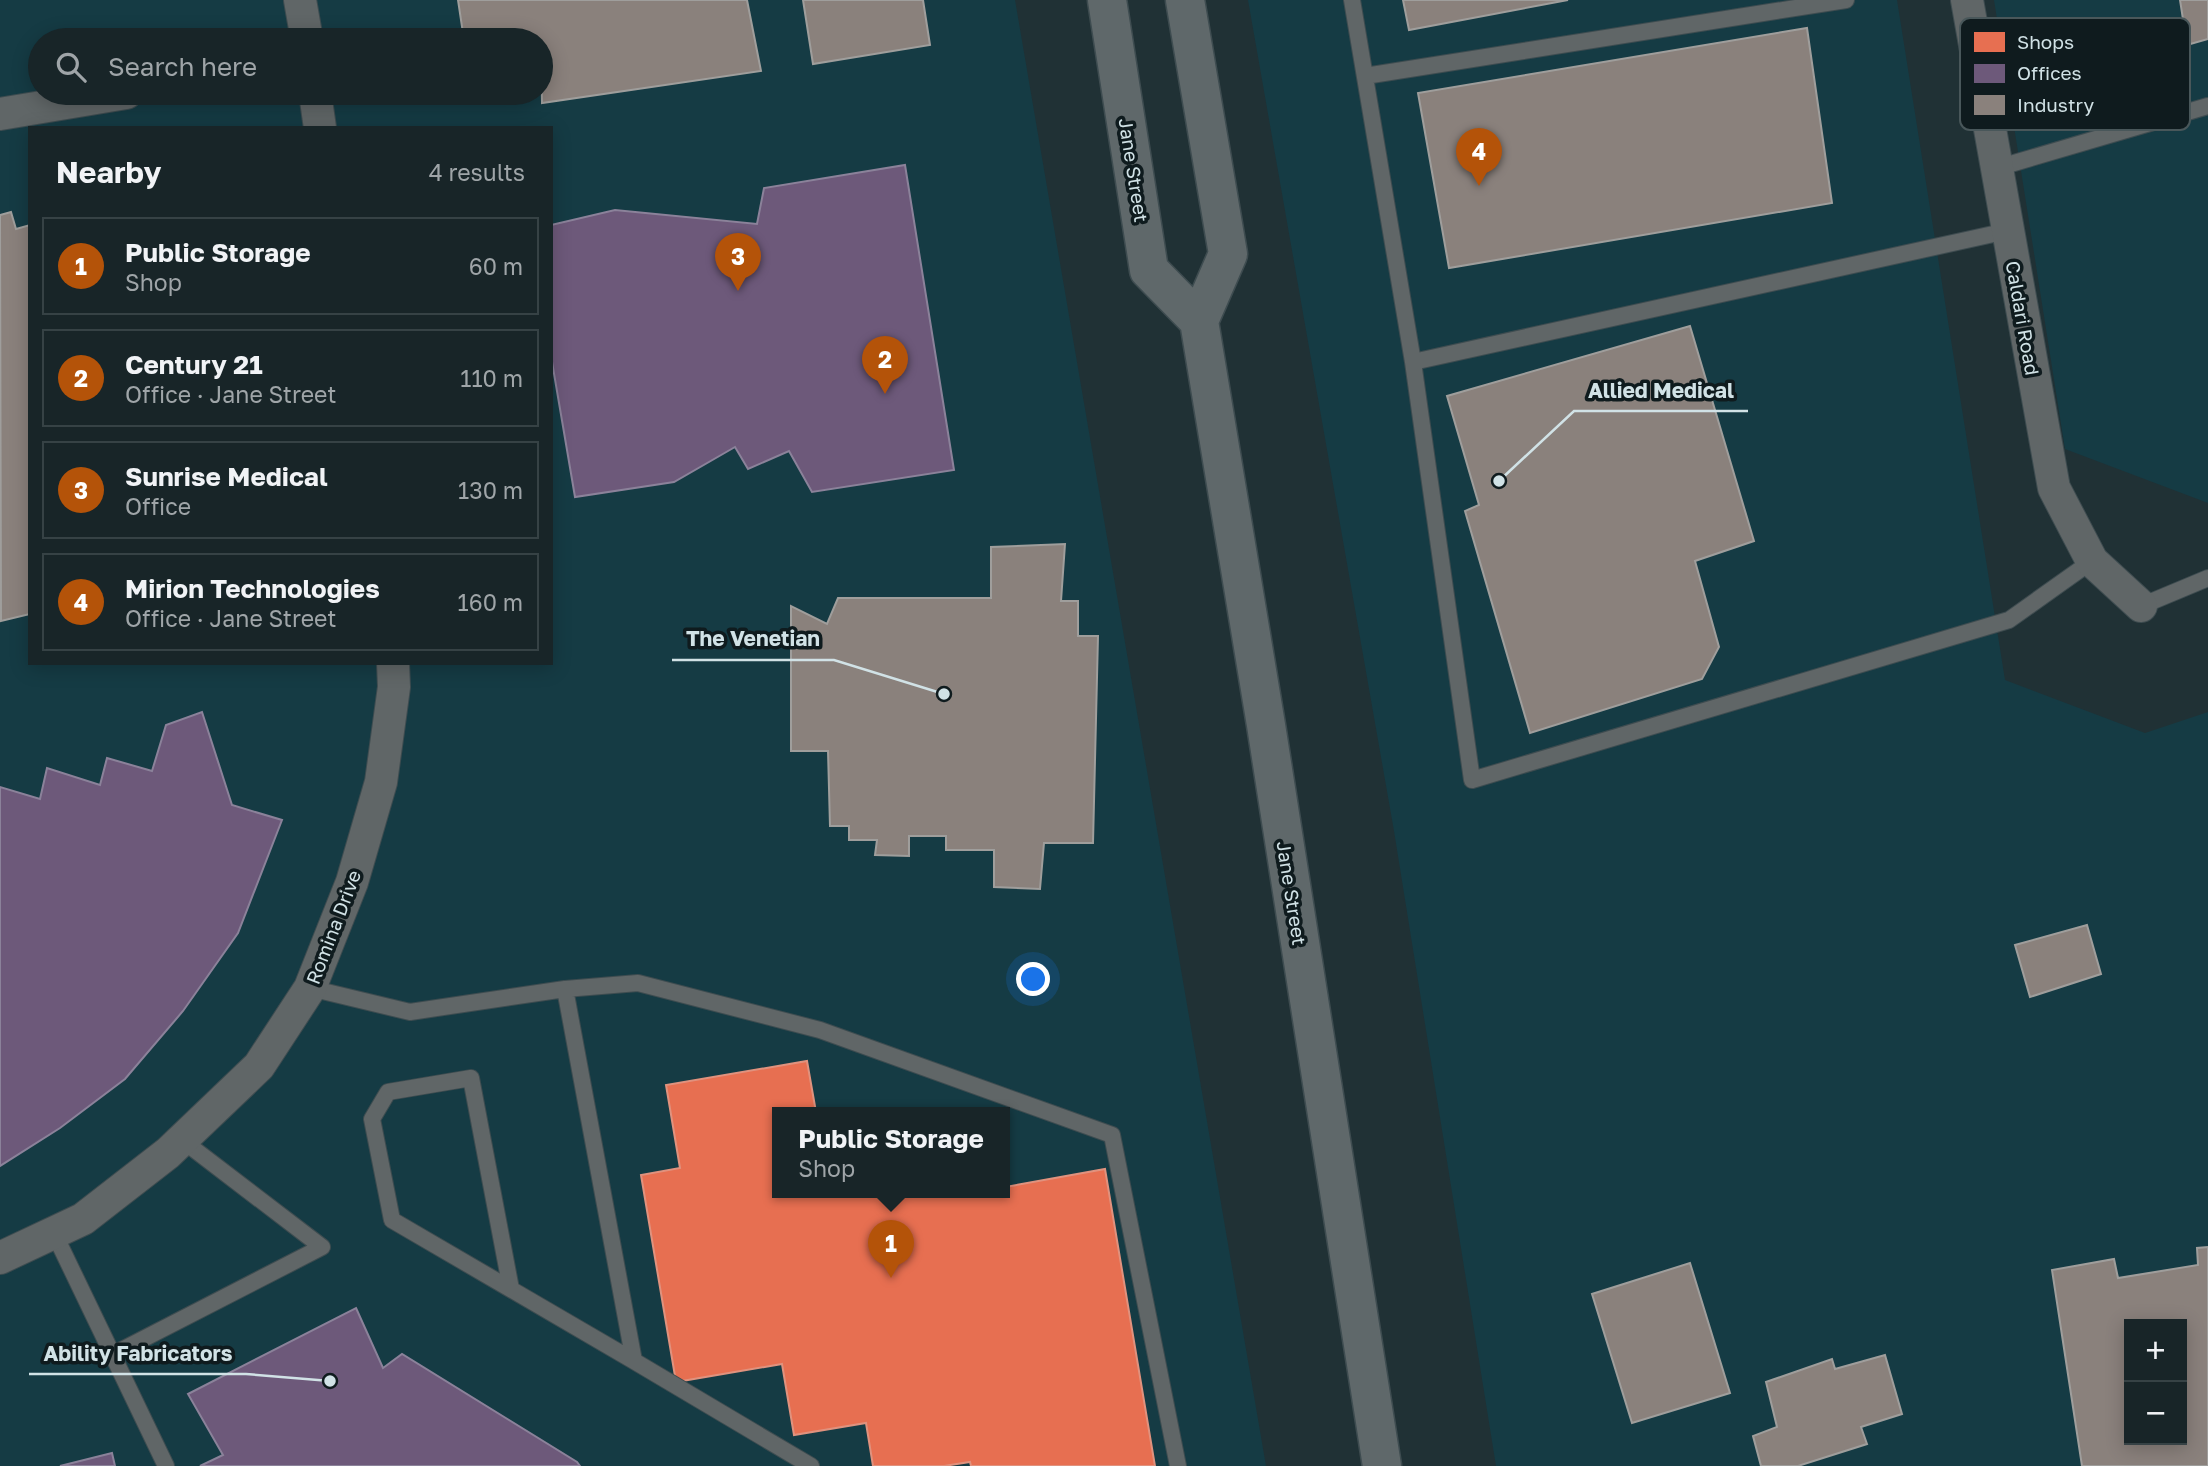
<!DOCTYPE html>
<html lang="en">
<head>
<meta charset="utf-8">
<style>
  body { margin:0; font-family:"Golos Text",sans-serif; background:#212d30; color:#f1f3f6 }
  .controls { position:absolute; right:21px; bottom:21px; display:grid; overflow:hidden; border-radius:0px; box-shadow:0 4px 18px #0003 }
  .controls button { width:63px; height:63px; display:grid; place-items:center; padding:0; border:0; border-bottom:2px solid #364245; background:#182528; color:#f1f3f6; font:35px sans-serif }
  .you { position:absolute; left:1034px; top:980px; width:24px; height:24px; margin:-18px; border:5px solid #fff; border-radius:50%; background:#1a73e8; box-shadow:0 0 0 10px #1a73e833 }
  .badge { display:grid; place-items:center; width:46px; height:46px; border-radius:50%; background:#b45309; color:#fff; font-size:23px; font-weight:700 }
  .pin { position:absolute; translate:-50% -58px; filter:drop-shadow(0 2px 4px #0008) }
  .pin::after { content:''; position:absolute; top:37px; width:24px; height:21px; background:inherit; clip-path:polygon(0 0,100% 0,50% 100%) }
  .popup { position:absolute; left:772px; top:1107px; width:238px; height:91px; box-sizing:border-box; display:grid; place-content:center; border-radius:0px; background:#182528; filter:drop-shadow(0 2px 5px #0005); font-size:23px; white-space:nowrap; color:#9fa5a8 }
  .popup b { font-size:26px; color:#f1f3f6 }
  .popup::after { content:''; position:absolute; left:50%; top:100%; margin-left:-14px; border:14px solid transparent; border-top-color:#182528 }
  .list { margin:0; padding:0; list-style:none }
  h2 { display:flex; justify-content:space-between; align-items:center; height:91px; margin:0; padding:0 28px; font-size:30px }
  h2 small { font-size:23px; font-weight:400; color:#9fa5a8 }
  .list li { display:grid; grid-template-columns:46px 1fr auto; gap:21px; align-items:center; box-sizing:border-box; height:98px; margin:0 14px 14px; padding:0 14px; border:2px solid #364245; border-radius:0px }
  .list b { display:block; font-size:26px; white-space:nowrap }
  .list p { margin:0; font-size:23px; white-space:nowrap; color:#9fa5a8 }
  .list em { font-size:23px; font-style:normal; color:#9fa5a8 }
  .icon { flex:none; width:38px; height:38px; fill:none; stroke:currentColor; stroke-width:2; stroke-linecap:round; stroke-linejoin:round }
  .map { position:relative; flex:none; width:2208px; height:1466px; overflow:hidden }
  .search { position:absolute; background:#182528; box-shadow:0 4px 18px #0003; left:28px; top:28px; width:525px; height:77px; display:flex; align-items:center; gap:18px; box-sizing:border-box; padding:0 24px; border-radius:38px; color:#9fa5a8; font-size:26px }
  .panel { position:absolute; background:#182528; box-shadow:0 4px 18px #0003; left:28px; top:126px; width:525px; height:539px; border-radius:0px }
  .map>svg:first-child { display:block }
  .built { fill:#153b44; fill-rule:evenodd }
  .shops { fill:#e76f51; stroke:#e0927e; stroke-width:2 }
  .offices { fill:#6d597a; stroke:#8b829a; stroke-width:2 }
  .industry { fill:#8a817c; stroke:#9f9e9c; stroke-width:2; fill-rule:evenodd }
  .lines { fill:none; stroke-linecap:round; stroke-linejoin:round }
  .service-casing { stroke:#3e4c50; stroke-width:18 }
  .minor-casing { stroke:#3e4c50; stroke-width:34 }
  .secondary-casing { stroke:#3e4c50; stroke-width:41 }
  .service { stroke:#606667; stroke-width:16 }
  .minor { stroke:#606667; stroke-width:32 }
  .secondary { stroke:#5f686a; stroke-width:38 }
  .labels { text-anchor:middle; dominant-baseline:central; stroke-width:7; stroke-linejoin:round; paint-order:stroke }
  .street-label { font-size:19px; fill:#d1e2e6; stroke:#0f1b1e }
  .key { fill:#0f1b1e; stroke:#49575a; stroke-width:2 }
  .key-label { font-size:19px; fill:#d1e2e6 }
  .leader { fill:none; stroke:#d1e2e6; stroke-width:2.5 }
  .callout-dot { fill:#d1e2e6; stroke:#0f1b1e; stroke-width:2.5 }
  .callout-label { font-size:21px; text-anchor:middle; font-weight:bold; fill:#d1e2e6; stroke:#0f1b1e; stroke-width:7; stroke-linejoin:round; paint-order:stroke }
</style>
</head>
<body>
<div class="map">
<svg width="2208" height="1466" viewBox="0 0 2208 1466">
  <rect width="100%" height="100%" fill="#203135"/>
  <!-- built -->
  <path class="built" d="M0,0H1015L1266,1466H0ZM40,40H541V93H40ZM30,128H551V663H30ZM777,1112H1005V1192H777Z
    M1248,0H1897L2005,680L2145,733L2208,712V1466H1496L1394,831ZM2129,1324H2182V1440H2129Z
    M1994,0H2208V503L2065,449Z"/>
  <!-- shops -->
  <path class="shops" d="M807,1061L816,1112H777V1192H1005V1187L1105,1169L1155,1466H971L970,1462L944,1466H873L866,1423L794,1435L782,1364L676,1382L641,1175L680,1168L666,1085Z"/>
  <!-- offices -->
  <path class="offices" d="M905,165L954,470L812,492L789,451L748,469L735,447L674,482L575,497L551,356V225L615,210L757,224L764,188Z
    M202,712L232,805L282,820L238,933L183,1011L125,1079L60,1128L0,1166V787L40,799L47,768L100,785L107,758L152,771L166,725Z
    M356,1308L383,1368L402,1354L577,1462L580,1466H200L223,1455L188,1394Z
    M112,1453L115,1466H60Z"/>
  <!-- industry -->
  <path class="industry" d="M458,0H747L761,71L542,103L541,40H464Z
    M803,0H923L930,45L813,64Z
    M1403,0H1568L1409,30Z
    M2180,0H2208V39L2187,45Z
    M1807,28L1832,203L1449,268L1418,93Z
    M11,212L16,229L30,225V614L1,621L0,215Z
    M1690,326L1754,541L1695,561L1719,647L1702,679L1530,733L1465,511L1479,505L1447,396Z
    M1065,544L1061,601H1078V636H1098L1093,843H1044L1040,889L994,887V850H946V836H909V856L875,855L877,840H849V826H830L828,751H791V606L827,624L838,598H991V547Z
    M2087,925L2101,974L2030,997L2015,945Z
    M2208,1247V1466H2082L2052,1270L2114,1259L2118,1278L2198,1265L2197,1248ZM2129,1324H2182V1440H2129Z
    M1690,1263L1730,1393L1632,1423L1592,1294Z
    M1885,1355L1902,1414L1861,1427L1867,1444L1798,1466H1761L1753,1436L1777,1427L1766,1382L1832,1359L1835,1369Z"/>
  <g class="lines">
    <defs>
      <path id="service" d="M1352,0L1413,362L2007,231
        M1365,76L1846,0
        M1997,168L2208,106
        M1413,362L1472,780L2009,620L2092,561
        M2141,606L2208,578
        M310,988L410,1012L565,989L638,983L820,1030L1112,1135L1178,1466
        M565,989L634,1361L811,1466
        M54,1233L166,1466
        M511,1289L471,1078L388,1092L372,1119L392,1220L634,1361
        M112,1355L322,1247L182,1140"/>
      <path id="minor" d="M300,0L307,40
        M1967,0L2054,488L2092,561L2141,606
        M315,93L320,128
        M0,114L126,93
        M0,1258L83,1219L168,1153L259,1066L310,988L352,882L381,782L394,687L393,663"/>
      <path id="secondary" d="M1107,0L1149,270L1199,321
        M1185,0L1228,254L1199,321L1266,725L1382,1466"/>
    </defs>
    <!-- service casing -->
    <use href="#service" class="service-casing"/>
    <!-- minor casing -->
    <use href="#minor" class="minor-casing"/>
    <!-- secondary casing -->
    <use href="#secondary" class="secondary-casing"/>
    <!-- service -->
    <use href="#service" class="service"/>
    <!-- minor -->
    <use href="#minor" class="minor"/>
    <!-- secondary -->
    <use href="#secondary" class="secondary"/>
  </g>
  <g class="labels">
    <!-- street labels -->
    <g class="street-label">
      <text transform="translate(1134 170) rotate(81)">Jane Street</text>
      <text transform="translate(2023 318) rotate(80)">Caldari Road</text>
      <text transform="translate(1292 893) rotate(81)">Jane Street</text>
      <text transform="translate(333 927) rotate(-69)">Romina Drive</text>
    </g>
  </g>
  <!-- legend -->
  <rect x="1960" y="18" width="230" height="112" rx="10" class="key"/>
  <rect x="1974" y="32" width="31" height="20" fill="#e76f51"/>
  <rect x="1974" y="64" width="31" height="19" fill="#6d597a"/>
  <rect x="1974" y="95" width="31" height="20" fill="#8a817c"/>
  <g class="key-label">
    <text x="2017" y="49">Shops</text>
    <text x="2017" y="80">Offices</text>
    <text x="2017" y="112">Industry</text>
  </g>
  <!-- callouts -->
  <path class="leader" d="M1499 481L1574 411H1748M944 694L834 660H672M330 1381L246 1374H29"/>
  <g class="callout-dot">
    <circle cx="1499" cy="481" r="7"/>
    <circle cx="944" cy="694" r="7"/>
    <circle cx="330" cy="1381" r="7"/>
  </g>
  <g class="callout-label">
    <text x="1661" y="398">Allied Medical</text>
    <text x="753" y="646">The Venetian</text>
    <text x="138" y="1361">Ability Fabricators</text>
  </g>
</svg>
<div class="controls">
<button>+</button>
<button>−</button>
</div>
<div class="you"></div>
<div class="pin badge" style="left:891px;top:1278px">1</div>
<div class="popup"><b>Public Storage</b>Shop</div>
<div class="pin badge" style="left:885px;top:394px">2</div>
<div class="pin badge" style="left:738px;top:291px">3</div>
<div class="pin badge" style="left:1479px;top:186px">4</div>
<div class="search"><svg class="icon" aria-label="search" viewBox="0 0 24 24"><circle cx="10" cy="10" r="6"/><path d="M15 15l6 6"/></svg>Search here</div>
<section class="panel">
<h2>Nearby<small>4 results</small></h2>
<ul class="list">
<li><span class="badge">1</span><div><b>Public Storage</b><p>Shop</p></div><em>60 m</em></li>
<li><span class="badge">2</span><div><b>Century 21</b><p>Office · Jane Street</p></div><em>110 m</em></li>
<li><span class="badge">3</span><div><b>Sunrise Medical</b><p>Office</p></div><em>130 m</em></li>
<li><span class="badge">4</span><div><b>Mirion Technologies</b><p>Office · Jane Street</p></div><em>160 m</em></li>
</ul>
</section>
</div>
</body>
</html>
